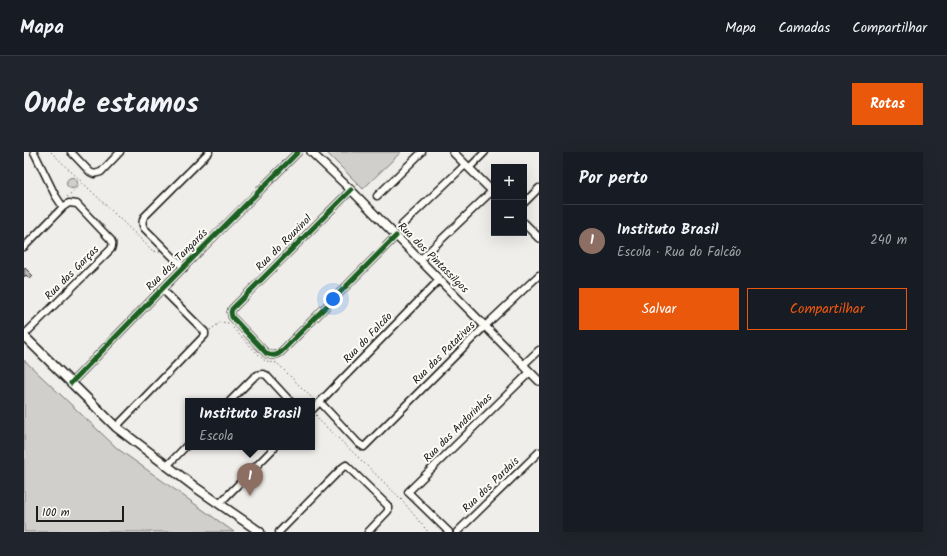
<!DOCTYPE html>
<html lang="pt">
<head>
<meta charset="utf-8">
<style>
  body { margin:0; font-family:Kalam,sans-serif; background:#20242c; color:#f1f3f6 }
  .controls { position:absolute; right:12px; top:12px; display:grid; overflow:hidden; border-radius:0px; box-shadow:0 4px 16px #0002 }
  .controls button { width:36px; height:36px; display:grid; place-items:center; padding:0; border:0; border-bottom:1px solid #363941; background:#171b24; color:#f1f3f6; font:20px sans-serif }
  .scale { position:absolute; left:12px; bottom:10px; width:88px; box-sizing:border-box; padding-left:4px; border:2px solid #1c1c1c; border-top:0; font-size:11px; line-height:14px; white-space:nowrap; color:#1c1c1c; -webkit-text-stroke:3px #fdfcf7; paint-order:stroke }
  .you { position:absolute; left:309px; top:147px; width:14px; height:14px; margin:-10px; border:3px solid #fff; border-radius:50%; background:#1a73e8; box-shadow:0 0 0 6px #1a73e833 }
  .badge { display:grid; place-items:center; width:26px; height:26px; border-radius:50%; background:#ea580c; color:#fff; font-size:13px; font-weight:700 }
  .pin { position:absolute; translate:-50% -33px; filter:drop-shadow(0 1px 2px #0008) }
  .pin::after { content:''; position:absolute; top:21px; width:14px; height:12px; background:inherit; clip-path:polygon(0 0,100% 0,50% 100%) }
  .popup { position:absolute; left:161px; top:246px; width:130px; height:52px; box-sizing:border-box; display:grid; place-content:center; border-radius:0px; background:#171b24; filter:drop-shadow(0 1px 3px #0005); font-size:13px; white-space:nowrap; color:#9ea1a6 }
  .popup b { font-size:15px; color:#f1f3f6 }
  .popup::after { content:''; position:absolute; left:50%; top:100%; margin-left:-8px; border:8px solid transparent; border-top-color:#171b24 }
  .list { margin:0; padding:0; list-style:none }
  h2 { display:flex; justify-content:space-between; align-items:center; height:52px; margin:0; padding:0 16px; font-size:17px }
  h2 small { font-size:13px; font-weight:400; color:#9ea1a6 }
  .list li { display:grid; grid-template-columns:26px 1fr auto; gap:12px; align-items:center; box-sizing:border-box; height:72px; padding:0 16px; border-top:1px solid #363941 }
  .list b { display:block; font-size:15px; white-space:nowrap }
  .list p { margin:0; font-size:13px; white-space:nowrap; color:#9ea1a6 }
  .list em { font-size:13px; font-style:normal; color:#9ea1a6 }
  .actions { display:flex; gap:8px; padding:12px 16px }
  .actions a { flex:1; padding:9px 0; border:1px solid #ea580c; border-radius:0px; text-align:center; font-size:14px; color:#ea580c }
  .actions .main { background:#ea580c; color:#fff }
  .map { position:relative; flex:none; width:515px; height:380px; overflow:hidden; border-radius:0px }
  header { display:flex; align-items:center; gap:24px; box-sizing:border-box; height:56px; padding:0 20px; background:#171b24; border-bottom:1px solid #363941 }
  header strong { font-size:19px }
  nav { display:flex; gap:22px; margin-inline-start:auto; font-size:14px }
  .intro { display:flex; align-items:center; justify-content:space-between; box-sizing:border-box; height:96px; padding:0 24px }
  h1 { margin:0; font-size:28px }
  .button { padding:10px 18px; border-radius:0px; background:#ea580c; color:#fff; font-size:14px; font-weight:700 }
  main { display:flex; gap:24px; padding:0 24px }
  aside { flex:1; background:#171b24; border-radius:0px; box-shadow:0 4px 16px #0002 }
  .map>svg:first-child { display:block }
  .green { fill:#d0cfcc; stroke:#767674 }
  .building { fill:#bbbab6; stroke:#1c1c1c }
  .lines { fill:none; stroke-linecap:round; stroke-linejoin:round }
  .minor-casing { stroke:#1c1c1c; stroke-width:9 }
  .tertiary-casing { stroke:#1c1c1c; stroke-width:10 }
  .secondary-casing { stroke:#1c1c1c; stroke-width:11 }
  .path { stroke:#1c1c1c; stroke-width:1; stroke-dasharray:1 3; stroke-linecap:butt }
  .minor { stroke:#fdfcf7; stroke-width:6 }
  .tertiary { stroke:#fdfcf7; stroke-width:7 }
  .secondary { stroke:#fdfcf7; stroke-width:8 }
  .cycleway-casing { stroke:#fdfcf7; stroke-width:8 }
  .cycleway { stroke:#1b5e20; stroke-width:5 }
  .labels { text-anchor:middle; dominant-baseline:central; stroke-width:4; stroke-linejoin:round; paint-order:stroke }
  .street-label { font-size:11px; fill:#1c1c1c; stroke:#fdfcf7 }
</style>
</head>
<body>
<header>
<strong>Mapa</strong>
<nav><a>Mapa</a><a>Camadas</a><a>Compartilhar</a></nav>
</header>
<div class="intro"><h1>Onde estamos</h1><a class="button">Rotas</a></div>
<main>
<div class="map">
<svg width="515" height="380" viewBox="0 0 515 380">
  <rect width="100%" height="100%" fill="#f0eeea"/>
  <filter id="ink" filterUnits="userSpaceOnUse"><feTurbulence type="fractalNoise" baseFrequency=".025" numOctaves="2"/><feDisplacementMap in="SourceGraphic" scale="8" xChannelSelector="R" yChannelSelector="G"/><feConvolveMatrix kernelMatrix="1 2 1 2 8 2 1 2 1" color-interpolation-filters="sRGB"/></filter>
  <g filter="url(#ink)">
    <!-- green -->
    <path class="green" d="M302,0H377L339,37Z
      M42.5 31a5.5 5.5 0 1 1 11 0a5.5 5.5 0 1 1-11 0Z
      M0,208L94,297L210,380H0Z"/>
    <!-- building -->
    <path class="building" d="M0,115L9,124L6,127L2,123L0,125Z"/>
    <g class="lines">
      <defs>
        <path id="minor" d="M10,0L31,43L39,55
          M47,0L66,20L70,22L77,20L96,0
          M445,16L461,0
          M327,38L208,157L207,160L208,165L243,202C249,204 252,204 257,200L372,84
          M353,44L398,0
          M500,51L515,36
          M378,73L441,13
          M0,95L39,55L45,51L53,52L87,88C89,91 89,93 87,97L0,183
          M396,108L468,39
          M160,116L120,76C118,72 118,70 120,65L185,0
          M499,213L515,198
          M47,231L138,137L274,0
          M206,249L230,225C234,222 237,221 242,223L266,249
          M296,250L334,291L340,295L461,174L515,123
          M288,258L415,128
          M92,275L181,183V180L138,137
          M144,313L164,292
          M196,351L251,295
          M255,380L319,315L322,313L364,354V359L344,380
          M425,380L384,340L506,220
          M433,380L515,300"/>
        <path id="tertiary" d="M287,0L327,38L515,229
          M429,0L470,41
          M500,71L515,86"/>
        <path id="secondary" d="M0,184L92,275L171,335L236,380"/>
      </defs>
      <!-- minor casing -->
      <use href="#minor" class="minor-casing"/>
      <!-- tertiary casing -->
      <use href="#tertiary" class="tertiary-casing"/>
      <!-- secondary casing -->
      <use href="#secondary" class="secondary-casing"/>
      <!-- path -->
      <path class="path" d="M27,0L129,99L136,100
        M43,45L58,31
        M186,178L197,170L204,171L240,208L245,210L253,211L290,248
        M292,263L296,269L335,306L377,347L404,380"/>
      <!-- minor -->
      <use href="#minor" class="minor"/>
      <!-- tertiary -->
      <use href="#tertiary" class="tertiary"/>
      <!-- secondary -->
      <use href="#secondary" class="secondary"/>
      <defs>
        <path id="cycleway" d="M327,38L208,157L207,160L208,165L243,202C249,204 252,204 257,200L372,84
          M47,231L138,137L274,0"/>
      </defs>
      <!-- cycleway casing -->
      <use href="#cycleway" class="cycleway-casing"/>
      <!-- cycleway -->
      <use href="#cycleway" class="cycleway"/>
    </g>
  </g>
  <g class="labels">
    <!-- street labels -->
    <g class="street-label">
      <text transform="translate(260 91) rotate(-45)">Rua do Rouxinol</text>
      <text transform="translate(409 106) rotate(45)">Rua dos Pintassilgos</text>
      <text transform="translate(153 108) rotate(-45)">Rua dos Tangarás</text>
      <text transform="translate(48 121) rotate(-45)">Rua das Garças</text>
      <text transform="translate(344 186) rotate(-46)">Rua do Falcão</text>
      <text transform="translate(420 201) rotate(-45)">Rua das Patativas</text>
      <text transform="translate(434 276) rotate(-45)">Rua das Andorinhas</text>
      <text transform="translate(467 333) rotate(-44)">Rua dos Pardais</text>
    </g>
  </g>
</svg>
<div class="controls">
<button>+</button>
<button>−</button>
</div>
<div class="scale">100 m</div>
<div class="you"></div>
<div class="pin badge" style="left:226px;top:344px;background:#8d6e63">1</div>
<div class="popup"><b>Instituto Brasil</b>Escola</div>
</div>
<aside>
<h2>Por perto<small></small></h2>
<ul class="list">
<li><span class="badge" style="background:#8d6e63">1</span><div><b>Instituto Brasil</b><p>Escola · Rua do Falcão</p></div><em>240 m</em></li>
</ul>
<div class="actions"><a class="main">Salvar</a><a>Compartilhar</a></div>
</aside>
</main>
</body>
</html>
